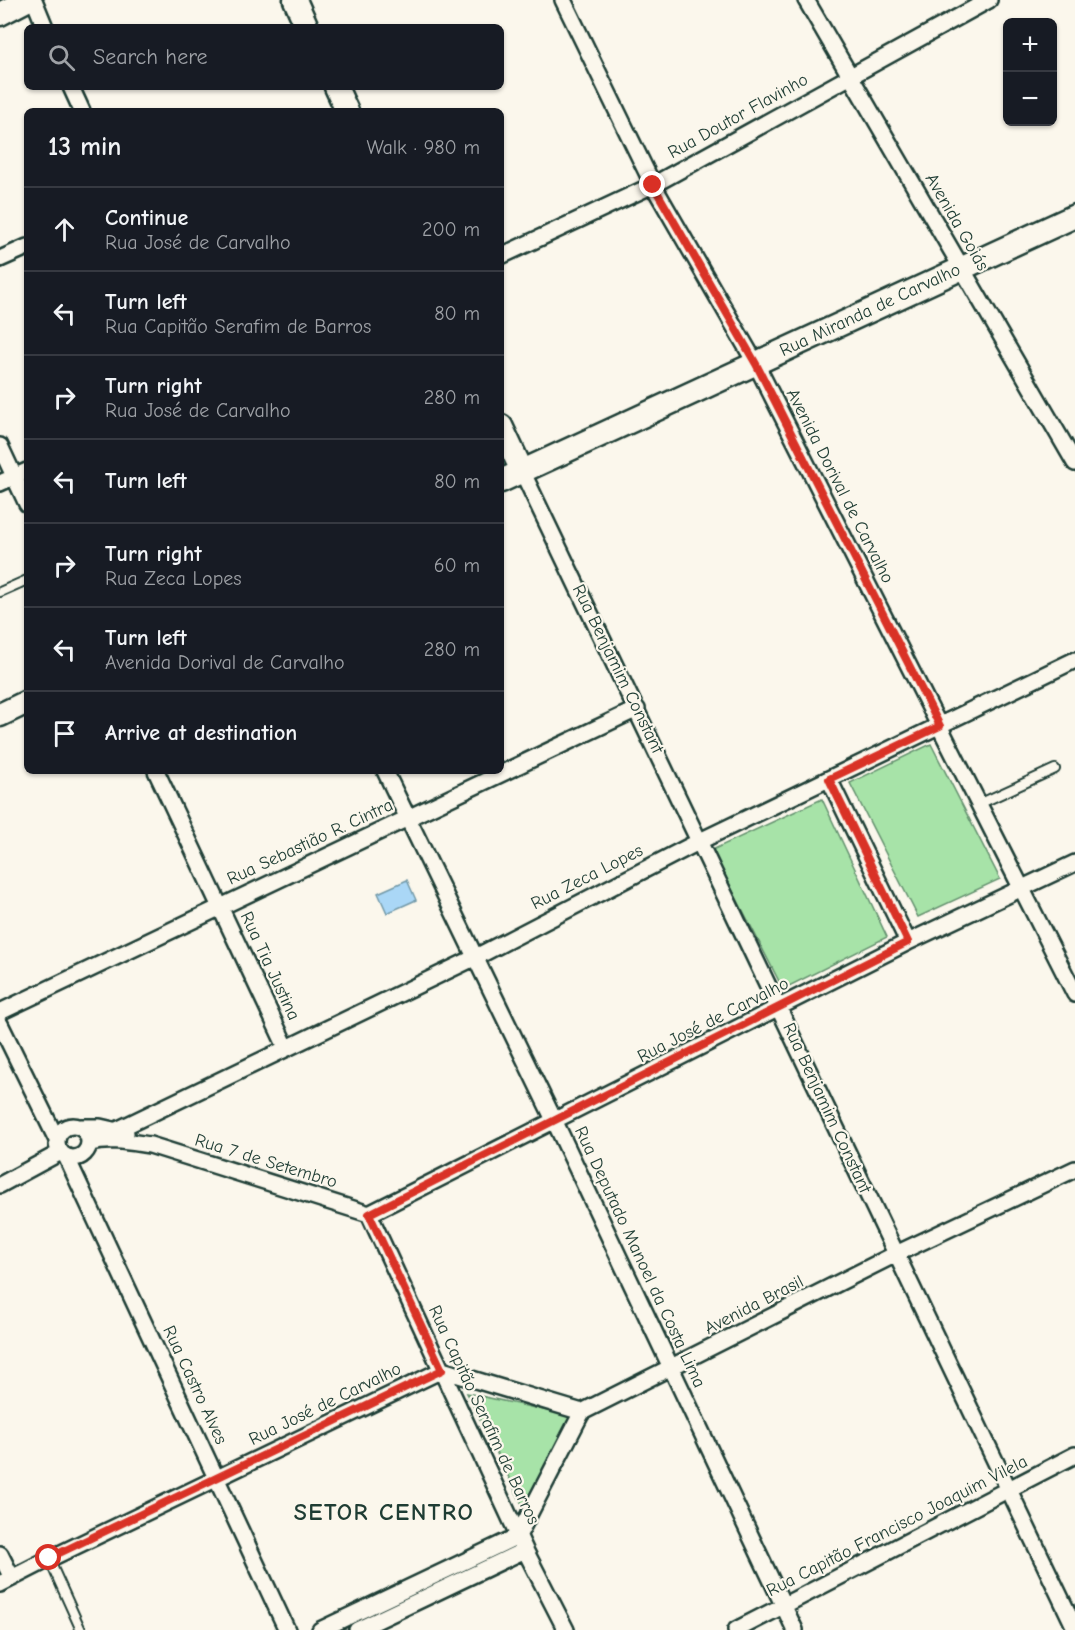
<!DOCTYPE html>
<html lang="en">
<head>
<meta charset="utf-8">
<style>
  body { margin:0; font-family:"Comic Neue",sans-serif; background:#242831; color:#f1f3f6 }
  .controls { position:absolute; right:18px; top:18px; display:grid; overflow:hidden; border-radius:9px; box-shadow:0 2px 4px #0004 }
  .controls button { width:54px; height:54px; display:grid; place-items:center; padding:0; border:0; border-bottom:2px solid #363941; background:#171b24; color:#f1f3f6; font:30px sans-serif }
  .stop { position:absolute; width:18px; height:18px; margin:-14px; border:4px solid #d93025; border-radius:50%; background:#fff }
  .stop.end { background:#d93025; border-color:#fff; box-shadow:0 2px 6px #0008 }
  .list { margin:0; padding:0; list-style:none }
  h2 { display:flex; justify-content:space-between; align-items:center; height:78px; margin:0; padding:0 24px; font-size:26px }
  h2 small { font-size:20px; font-weight:400; color:#9ea1a6 }
  .list li { display:grid; grid-template-columns:39px 1fr auto; gap:18px; align-items:center; box-sizing:border-box; height:84px; padding:0 24px; border-top:2px solid #363941 }
  .list b { display:block; font-size:22px; white-space:nowrap }
  .list p { margin:0; font-size:20px; white-space:nowrap; color:#9ea1a6 }
  .list em { font-size:20px; font-style:normal; color:#9ea1a6 }
  .icon { flex:none; width:33px; height:33px; fill:none; stroke:currentColor; stroke-width:2; stroke-linecap:round; stroke-linejoin:round }
  .map { position:relative; flex:none; width:1075px; height:1630px; overflow:hidden }
  .search { position:absolute; background:#171b24; box-shadow:0 2px 4px #0004; left:24px; top:24px; width:480px; height:66px; display:flex; align-items:center; gap:15px; box-sizing:border-box; padding:0 21px; border-radius:9px; color:#9ea1a6; font-size:22px }
  .panel { position:absolute; background:#171b24; box-shadow:0 2px 4px #0004; left:24px; top:108px; width:480px; height:666px; border-radius:9px }
  .map>svg:first-child { display:block }
  .green { fill:#a7e3a8; stroke:#63906e; stroke-width:1.5 }
  .water { fill:#aad7f6; stroke:#7299a8; stroke-width:1.5 }
  .lines { fill:none; stroke-linecap:round; stroke-linejoin:round }
  .lane-casing { stroke:#1f3d34; stroke-width:12 }
  .street-casing { stroke:#1f3d34; stroke-width:20 }
  .secondary-casing { stroke:#1f3d34; stroke-width:27 }
  .lane { stroke:#fbf7ec; stroke-width:8 }
  .street { stroke:#fbf7ec; stroke-width:15 }
  .secondary { stroke:#fbf7ec; stroke-width:22 }
  .route { stroke:#d93025; stroke-width:8 }
  .labels { text-anchor:middle; dominant-baseline:central; stroke-width:4.5; stroke-linejoin:round; paint-order:stroke }
  .street-label { font-size:18px; fill:#1f3d34; stroke:#fbf7ec }
  .district-label { font-size:24px; font-weight:bold; letter-spacing:1.5px; fill:#1f3d34; stroke:#fbf7ec }
</style>
</head>
<body>
<div class="map">
<svg width="1075" height="1630" viewBox="0 0 1075 1630">
  <rect width="100%" height="100%" fill="#fbf7ec"/>
  <filter id="ink" filterUnits="userSpaceOnUse"><feTurbulence type="fractalNoise" baseFrequency=".0167" numOctaves="2"/><feDisplacementMap in="SourceGraphic" scale="12" xChannelSelector="R" yChannelSelector="G"/><feConvolveMatrix kernelMatrix="1 2 1 2 8 2 1 2 1" color-interpolation-filters="sRGB"/></filter>
  <g filter="url(#ink)">
    <!-- green -->
    <path class="green" d="M931,744L1000,879L918,917L850,783Z
      M822,799L887,937L783,989L712,850Z
      M467,1393L566,1415L570,1419L523,1506Z"/>
    <!-- water -->
    <path class="water" d="M407,880L416,900L387,913L378,893Z"/>
    <g class="lines">
      <defs>
        <path id="lane" d="M0,592L27,580
          M979,804L1055,769
          M49,1559L81,1630"/>
        <path id="street" d="M34,0L45,27
          M563,0L653,185L756,364L1075,994
          M806,0L1075,463
          M71,87L82,111
          M501,256L653,185L989,0
          M0,259L27,247
          M0,446L27,504
          M522,471L1075,1628
          M0,483L27,471
          M156,771L286,1047
          M385,771L555,1122L795,1630
          M829,779L908,942
          M0,1012L637,709
          M0,1024L57,1140
          M57 1142a16 16 0 1 1 32 0a16 16 0 1 1-32 0Z
          M81,1127H100L126,1133
          M117,1130L476,957L700,841L1075,660
          M90,1143C111,1138 129,1142 150,1145L369,1214
          M66,1156L287,1630
          M0,1185L61,1152
          M369,1214L908,942L1075,863
          M369,1214L525,1550L566,1630
          M0,1554L12,1578
          M0,1584L49,1559L442,1370L582,1412L896,1254L1075,1169
          M320,1630L518,1536L582,1412
          M357,1630L525,1550
          M736,1630L1075,1455"/>
        <path id="secondary" d="M295,0L307,27
          M0,14L27,0
          M336,87L347,111
          M501,426L522,471
          M501,481L1075,216
          M0,715L27,702"/>
      </defs>
      <!-- lane casing -->
      <use href="#lane" class="lane-casing"/>
      <!-- street casing -->
      <use href="#street" class="street-casing"/>
      <!-- secondary casing -->
      <use href="#secondary" class="secondary-casing"/>
      <!-- lane -->
      <use href="#lane" class="lane"/>
      <!-- street -->
      <use href="#street" class="street"/>
      <!-- secondary -->
      <use href="#secondary" class="secondary"/>
    </g>
  </g>
  <g class="lines" filter="url(#ink)">
    <!-- route -->
    <path class="route" d="M49,1558L442,1370L369,1214L908,942L829,779L940,726L756,364L653,185"/>
  </g>
  <g class="labels">
    <!-- street labels -->
    <g class="street-label">
      <text transform="translate(738 116) rotate(-29)">Rua Doutor Flavinho</text>
      <text transform="translate(957 222) rotate(60)">Avenida Goiás</text>
      <text transform="translate(870 310) rotate(-25)">Rua Miranda de Carvalho</text>
      <text transform="translate(840 486) rotate(63)">Avenida Dorival de Carvalho</text>
      <text transform="translate(618 669) rotate(64)">Rua Benjamim Constant</text>
      <text transform="translate(310 842) rotate(-25)">Rua Sebastião R. Cintra</text>
      <text transform="translate(587 877) rotate(-27)">Rua Zeca Lopes</text>
      <text transform="translate(270 966) rotate(65)">Rua Tia Justina</text>
      <text transform="translate(713 1020) rotate(-27)">Rua José de Carvalho</text>
      <text transform="translate(827 1108) rotate(65)">Rua Benjamim Constant</text>
      <text transform="translate(266 1161) rotate(17)">Rua 7 de Setembro</text>
      <text transform="translate(640 1257) rotate(65)">Rua Deputado Manoel da Costa Lima</text>
      <text transform="translate(754 1305) rotate(-27)">Avenida Brasil</text>
      <text transform="translate(195 1385) rotate(65)">Rua Castro Alves</text>
      <text transform="translate(325 1404) rotate(-26)">Rua José de Carvalho</text>
      <text transform="translate(484 1415) rotate(65)">Rua Capitão Serafim de Barros</text>
      <text transform="translate(897 1526) rotate(-27)">Rua Capitão Francisco Joaquim Vilela</text>
    </g>
    <!-- district labels -->
    <g class="district-label">
      <text x="384" y="1512">SETOR CENTRO</text>
    </g>
  </g>
</svg>
<div class="controls">
<button>+</button>
<button>−</button>
</div>
<div class="stop" style="left:49px;top:1558px"></div>
<div class="stop end" style="left:653px;top:185px"></div>
<div class="search"><svg class="icon" aria-label="search" viewBox="0 0 24 24"><circle cx="10" cy="10" r="6"/><path d="M15 15l6 6"/></svg>Search here</div>
<section class="panel">
<h2>13 min<small>Walk · 980 m</small></h2>
<ul class="list">
<li><svg class="icon" aria-label="ahead" viewBox="0 0 24 24"><path d="M12 20V5M6 11l6-6 6 6"/></svg><div><b>Continue</b><p>Rua José de Carvalho</p></div><em>200 m</em></li>
<li><svg class="icon" aria-label="left" viewBox="0 0 24 24"><path d="M17 20v-9H6M10 6l-5 5 5 5"/></svg><div><b>Turn left</b><p>Rua Capitão Serafim de Barros</p></div><em>80 m</em></li>
<li><svg class="icon" aria-label="right" viewBox="0 0 24 24"><path d="M7 20v-9h11M14 6l5 5-5 5"/></svg><div><b>Turn right</b><p>Rua José de Carvalho</p></div><em>280 m</em></li>
<li><svg class="icon" aria-label="left" viewBox="0 0 24 24"><path d="M17 20v-9H6M10 6l-5 5 5 5"/></svg><div><b>Turn left</b></div><em>80 m</em></li>
<li><svg class="icon" aria-label="right" viewBox="0 0 24 24"><path d="M7 20v-9h11M14 6l5 5-5 5"/></svg><div><b>Turn right</b><p>Rua Zeca Lopes</p></div><em>60 m</em></li>
<li><svg class="icon" aria-label="left" viewBox="0 0 24 24"><path d="M17 20v-9H6M10 6l-5 5 5 5"/></svg><div><b>Turn left</b><p>Avenida Dorival de Carvalho</p></div><em>280 m</em></li>
<li><svg class="icon" aria-label="arrive" viewBox="0 0 24 24"><path d="M6 21V4h12l-3 4 3 4H6"/></svg><div><b>Arrive at destination</b></div></li>
</ul>
</section>
</div>
</body>
</html>
